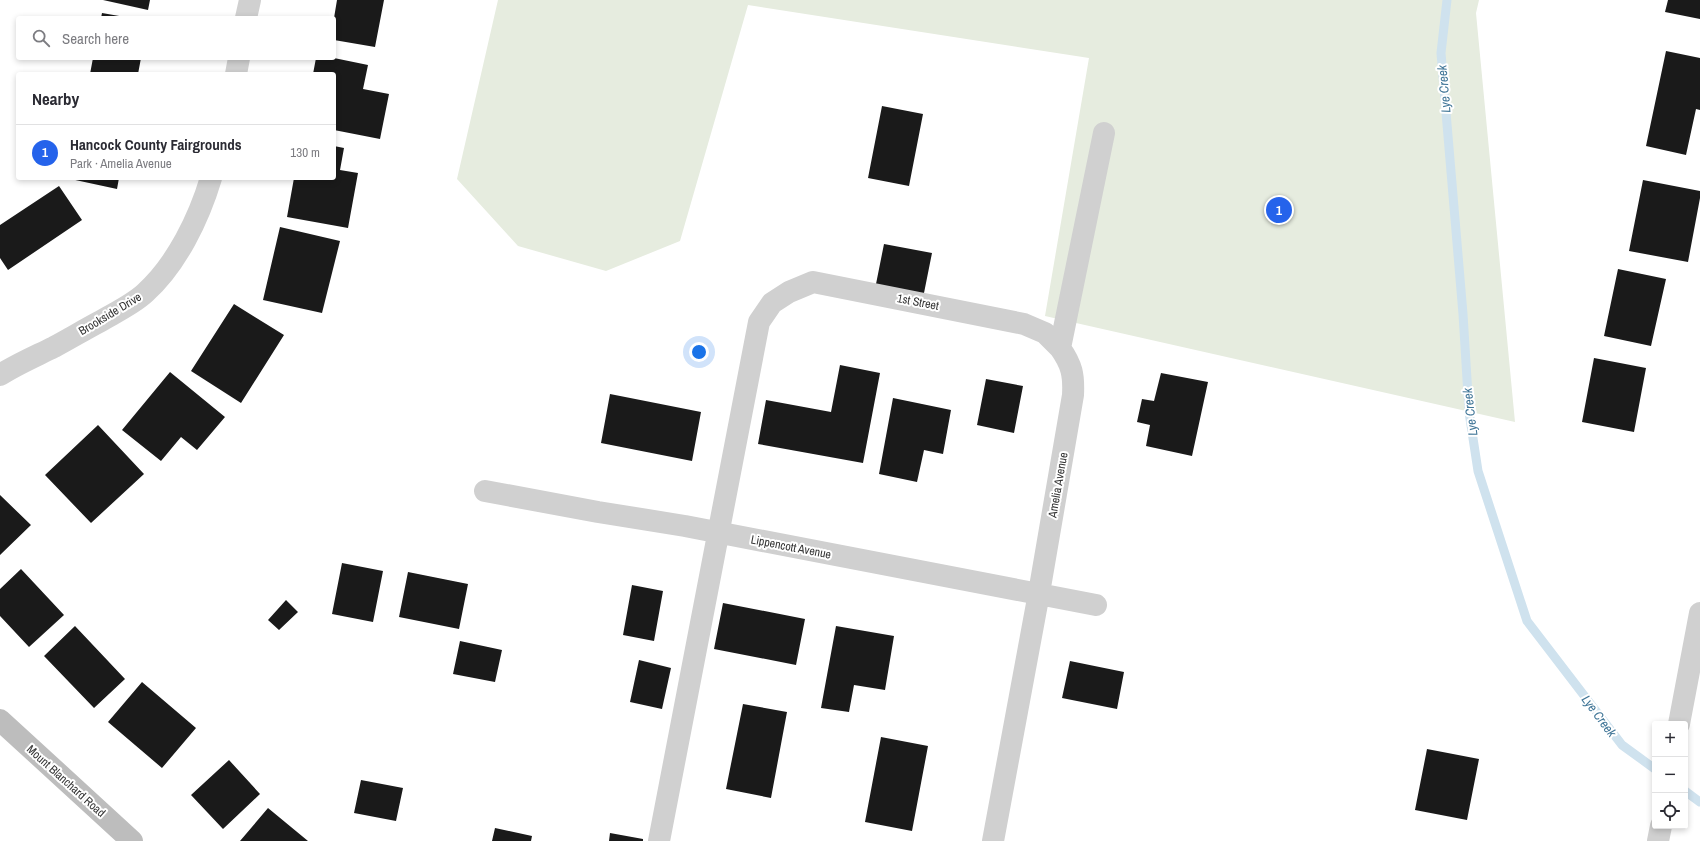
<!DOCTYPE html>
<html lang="en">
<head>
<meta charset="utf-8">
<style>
  body { margin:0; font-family:"Archivo Narrow",sans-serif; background:#f7f7f7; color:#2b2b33 }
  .controls { position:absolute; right:12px; bottom:12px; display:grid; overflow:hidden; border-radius:4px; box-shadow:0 2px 6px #0003 }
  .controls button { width:36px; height:36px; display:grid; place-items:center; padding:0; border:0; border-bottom:1px solid #e1e1e2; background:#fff; color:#2b2b33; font:20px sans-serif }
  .you { position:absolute; left:699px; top:352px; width:14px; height:14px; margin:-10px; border:3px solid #fff; border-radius:50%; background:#1a73e8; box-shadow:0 0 0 6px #1a73e833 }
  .badge { display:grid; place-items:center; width:26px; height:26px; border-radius:50%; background:#2563eb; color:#fff; font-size:13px; font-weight:700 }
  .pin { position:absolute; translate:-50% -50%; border:2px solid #fff; box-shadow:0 1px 4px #0006 }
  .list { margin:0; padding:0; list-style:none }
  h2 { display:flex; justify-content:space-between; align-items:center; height:52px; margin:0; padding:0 16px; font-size:17px }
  h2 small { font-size:13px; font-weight:400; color:#7c7c81 }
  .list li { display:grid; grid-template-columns:26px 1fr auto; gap:12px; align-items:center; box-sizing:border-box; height:56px; padding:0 16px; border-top:1px solid #e1e1e2 }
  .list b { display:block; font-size:15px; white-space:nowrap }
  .list p { margin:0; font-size:13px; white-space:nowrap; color:#7c7c81 }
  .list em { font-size:13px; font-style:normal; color:#7c7c81 }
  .icon { flex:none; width:22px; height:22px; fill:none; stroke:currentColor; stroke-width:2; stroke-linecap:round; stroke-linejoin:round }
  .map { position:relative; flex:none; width:1700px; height:841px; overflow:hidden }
  .search { position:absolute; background:#fff; box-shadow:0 2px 6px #0003; left:16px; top:16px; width:320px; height:44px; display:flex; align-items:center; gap:10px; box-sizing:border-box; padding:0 14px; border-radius:4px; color:#7c7c81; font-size:15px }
  .panel { position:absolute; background:#fff; box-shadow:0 2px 6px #0003; left:16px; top:72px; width:320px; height:108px; border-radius:4px }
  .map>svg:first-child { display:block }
  .green { fill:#e6ecdf }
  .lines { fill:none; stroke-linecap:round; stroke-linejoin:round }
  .stream { stroke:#cfe2ee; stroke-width:9 }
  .building { fill:#1a1a1a }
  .minor { stroke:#d0d0d0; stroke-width:22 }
  .tertiary { stroke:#d0d0d0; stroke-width:22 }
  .secondary { stroke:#bdbdbd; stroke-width:22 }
  .labels { text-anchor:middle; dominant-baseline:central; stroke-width:4; stroke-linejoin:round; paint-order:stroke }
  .street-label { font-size:12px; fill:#333; stroke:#fff }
  .water-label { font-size:13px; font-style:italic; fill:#3f7597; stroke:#fff }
</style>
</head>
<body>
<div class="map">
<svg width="1700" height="841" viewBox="0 0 1700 841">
  <rect width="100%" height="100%" fill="#fff"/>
  <!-- green -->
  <path class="green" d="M498,0H1479L1476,13L1515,422L1045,316L1089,58L748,5L680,241L606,271L518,246L457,179Z"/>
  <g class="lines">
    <!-- stream -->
    <path class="stream" d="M1447,0L1441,53L1463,314L1469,412L1478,471L1527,621L1622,745L1655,769
      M1685,791L1700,802"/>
  </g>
  <!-- building -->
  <path class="building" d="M103,0H150L148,10Z
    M337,0H384L375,47L334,40V18Z
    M1668,0H1700V19L1665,12Z
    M102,13L125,17L124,18H101Z
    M1666,51L1700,58V110L1696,109L1686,155L1646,146Z
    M93,58H141L138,74H90Z
    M316,58H334L368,65L363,89L389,94L380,139L334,130V74H313Z
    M882,106L923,114L909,186L868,178Z
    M334,146L344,148L340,170L358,173L348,228L287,217L294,178H334Z
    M66,178H119L117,189Z
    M1643,180L1700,191V198L1688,262L1629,251Z
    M59,186L82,220L8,270L0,258V225Z
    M280,227L340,241L322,313L263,300Z
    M884,244L932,253L923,298L875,289Z
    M1618,269L1666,279L1651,346L1604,336Z
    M234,304L284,335L241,403L191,371Z
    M1594,358L1646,368L1634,432L1582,422Z
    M840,365L880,373L863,463L758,444L766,400L831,412Z
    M170,372L225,417L197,450L181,437L161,461L122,430Z
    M1161,373L1208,382L1192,456L1146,446L1150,425L1137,422L1142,399L1154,401Z
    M986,379L1023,386L1014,433L977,425Z
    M610,394L701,412L692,461L601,443Z
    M893,398L951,410L943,454L924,450L917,482L879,474Z
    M98,425L144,474L91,523L45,475Z
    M0,495L31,525L0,555Z
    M342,563L383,571L373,622L332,614Z
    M21,569L64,615L29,647L0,616V589Z
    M408,572L468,584L459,629L399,617Z
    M632,585L663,591L654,641L623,635Z
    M286,600L298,612L279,630L268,620Z
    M723,603L805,619L796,665L714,649Z
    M75,626L125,679L94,708L44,656Z
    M836,626L894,636L885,690L854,685L849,712L821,708Z
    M460,641L502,650L495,682L453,674Z
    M639,660L671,668L662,709L630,702Z
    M1070,661L1124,672L1117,709L1062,698Z
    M142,682L196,728L162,768L108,722Z
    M743,704L787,712L771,798L726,789Z
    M881,737L928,746L912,831L865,822Z
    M1427,749L1479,759L1467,820L1415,810Z
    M229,760L260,794L223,829L191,795Z
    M361,780L403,788L396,821L354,813Z
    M268,808L308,841H240Z
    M495,828L532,836L531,841H492Z
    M610,833L643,839V841H609Z"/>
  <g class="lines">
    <!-- minor -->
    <path class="minor" d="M246,18L250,0
      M236,74L239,58
      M0,375C17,364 36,356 54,347C69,339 84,330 99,322C114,313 132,305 145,293C177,264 199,218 211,178
      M485,491L598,512L685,526L1096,605
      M659,841L759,322L772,303L789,292L813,282L1024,324L1045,333L1060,348
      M993,841L1039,593L1073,395C1074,375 1072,365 1060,348L1104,133"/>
    <!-- tertiary -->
    <path class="tertiary" d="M1679,724L1700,613
      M1658,841L1661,826"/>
    <!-- secondary -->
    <path class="secondary" d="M0,720L132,841"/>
  </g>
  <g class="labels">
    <!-- street labels -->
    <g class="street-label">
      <text transform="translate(918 302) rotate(11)">1st Street</text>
      <text transform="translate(110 314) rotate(-31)">Brookside Drive</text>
      <text transform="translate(1058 485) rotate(-80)">Amelia Avenue</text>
      <text transform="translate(791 547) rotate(11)">Lippencott Avenue</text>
      <text transform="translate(66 781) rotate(42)">Mount Blanchard Road</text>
    </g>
    <!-- water labels -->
    <g class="water-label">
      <text transform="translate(1444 89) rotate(-95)">Lye Creek</text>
      <text transform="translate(1470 412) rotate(-97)">Lye Creek</text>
      <text transform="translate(1599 716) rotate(53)">Lye Creek</text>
    </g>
  </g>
</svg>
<div class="controls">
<button>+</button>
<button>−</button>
<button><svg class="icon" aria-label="locate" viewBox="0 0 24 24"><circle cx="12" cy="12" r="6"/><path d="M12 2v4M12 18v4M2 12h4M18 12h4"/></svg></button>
</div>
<div class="you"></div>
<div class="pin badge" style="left:1279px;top:210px">1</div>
<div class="search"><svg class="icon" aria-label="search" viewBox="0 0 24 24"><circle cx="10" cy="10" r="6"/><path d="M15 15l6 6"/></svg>Search here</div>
<section class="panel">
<h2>Nearby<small></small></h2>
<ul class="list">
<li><span class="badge">1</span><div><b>Hancock County Fairgrounds</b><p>Park · Amelia Avenue</p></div><em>130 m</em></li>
</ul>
</section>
</div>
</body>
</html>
